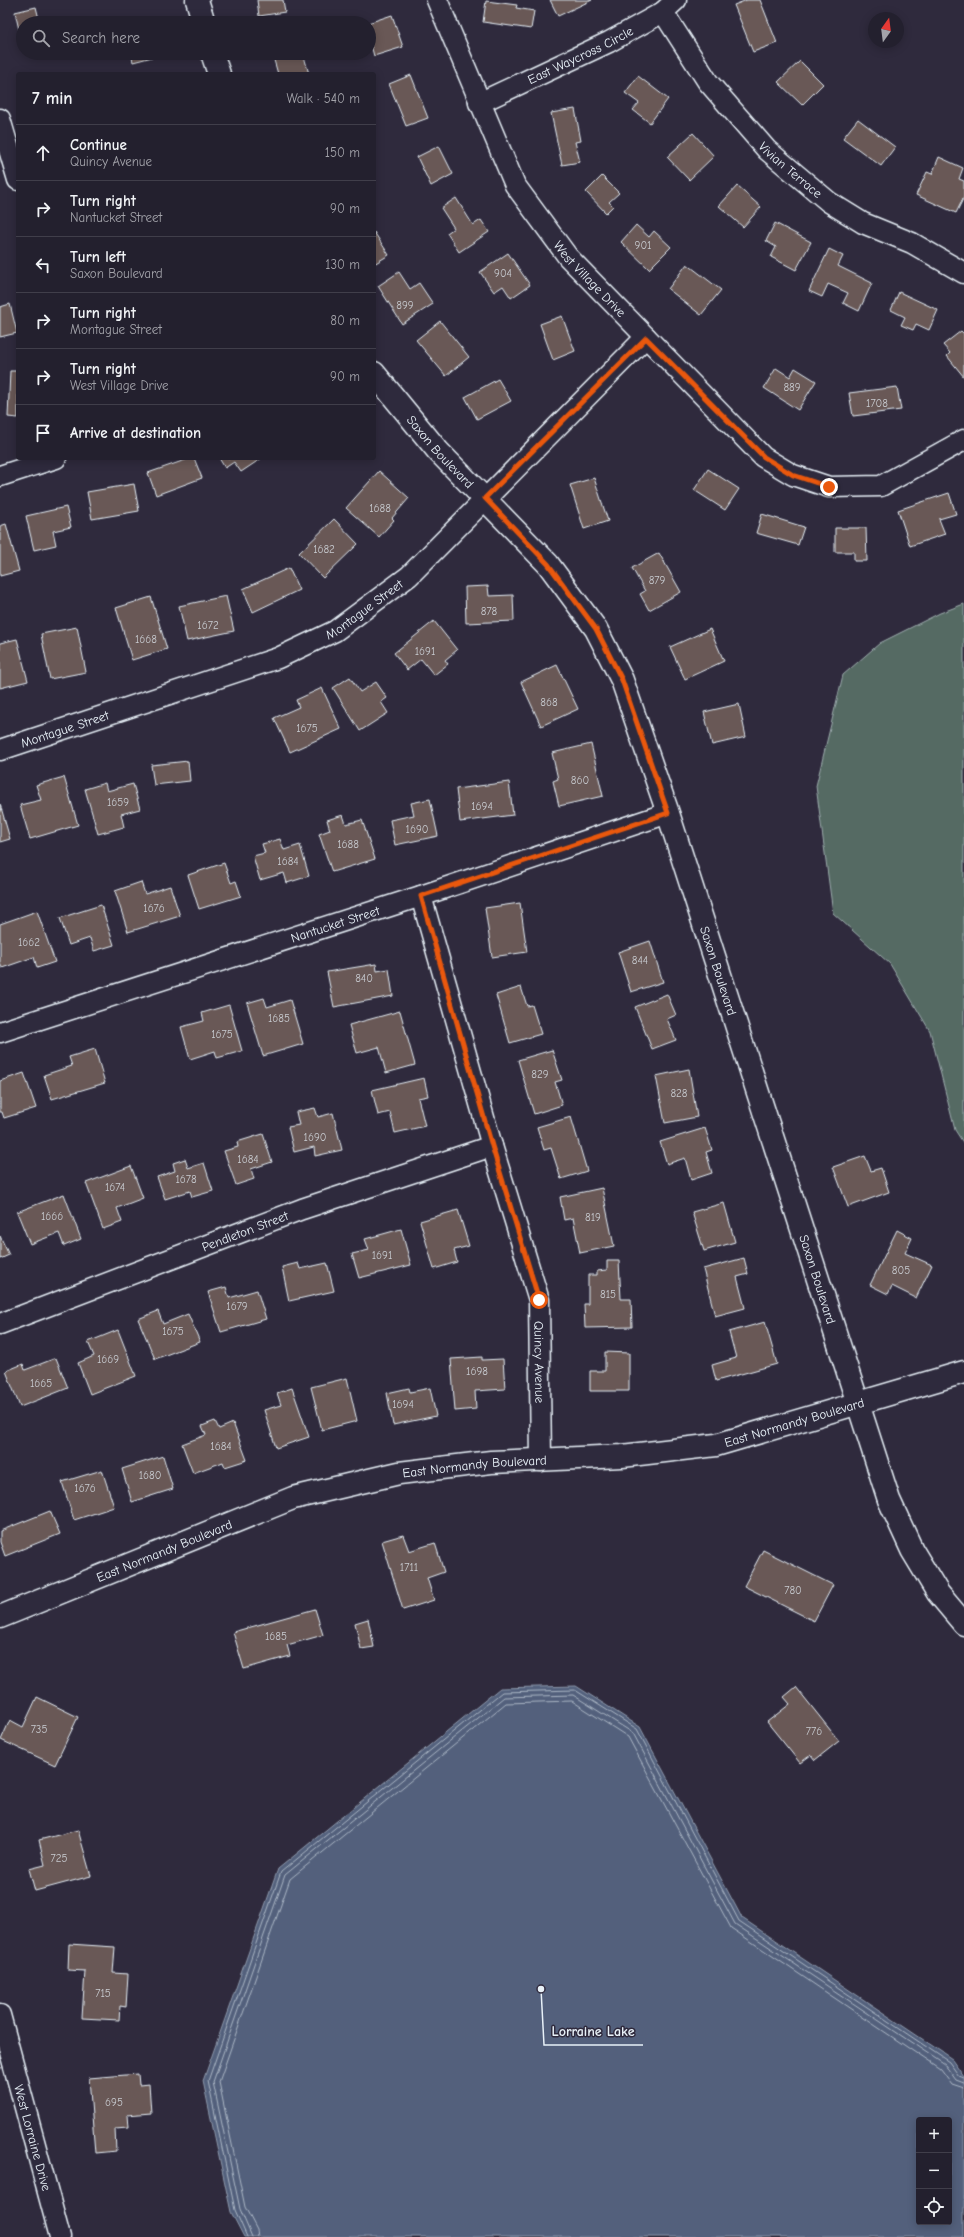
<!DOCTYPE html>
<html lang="en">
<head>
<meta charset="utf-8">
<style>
  body { margin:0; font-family:"Comic Neue",sans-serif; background:#2f2d3a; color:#f1f3f6 }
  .controls { position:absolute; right:12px; bottom:12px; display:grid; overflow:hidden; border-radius:4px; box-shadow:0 2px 10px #0003 }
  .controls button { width:36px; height:36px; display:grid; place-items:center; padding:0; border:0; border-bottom:1px solid #403e4a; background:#23202e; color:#f1f3f6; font:20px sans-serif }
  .compass { position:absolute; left:868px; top:12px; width:36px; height:36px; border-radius:50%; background:#23202e; box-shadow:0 2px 10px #0003; rotate:14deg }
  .stop { position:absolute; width:12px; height:12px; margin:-9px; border:3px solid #ea580c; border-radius:50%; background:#fff }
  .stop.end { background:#ea580c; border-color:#fff; box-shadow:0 1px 4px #0008 }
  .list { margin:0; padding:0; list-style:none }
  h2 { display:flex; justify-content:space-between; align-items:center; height:52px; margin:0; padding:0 16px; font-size:17px }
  h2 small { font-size:13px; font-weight:400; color:#a3a3aa }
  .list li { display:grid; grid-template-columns:26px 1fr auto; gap:12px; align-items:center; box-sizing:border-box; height:56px; padding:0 16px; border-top:1px solid #403e4a }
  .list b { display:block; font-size:15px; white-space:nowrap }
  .list p { margin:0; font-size:13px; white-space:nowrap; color:#a3a3aa }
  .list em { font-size:13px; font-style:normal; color:#a3a3aa }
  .icon { flex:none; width:22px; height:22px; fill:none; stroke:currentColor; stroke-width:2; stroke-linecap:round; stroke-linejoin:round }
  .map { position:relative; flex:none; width:964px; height:2237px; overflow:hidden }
  .search { position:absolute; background:#23202e; box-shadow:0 2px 10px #0003; left:16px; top:16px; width:360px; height:44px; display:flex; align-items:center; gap:10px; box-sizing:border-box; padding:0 14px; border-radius:22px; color:#a3a3aa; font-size:15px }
  .panel { position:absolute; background:#23202e; box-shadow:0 2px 10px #0003; left:16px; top:72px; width:360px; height:388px; border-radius:4px }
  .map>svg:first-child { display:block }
  .green { fill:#556a64; stroke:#9eaeae }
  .water { fill:#53617c; stroke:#8f9bae; fill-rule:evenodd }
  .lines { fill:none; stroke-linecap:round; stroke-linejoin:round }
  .shore { stroke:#acb7c6; stroke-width:1 }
  .building { fill:#695957; stroke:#e8f1f8 }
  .street-casing { stroke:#e8f1f8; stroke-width:23 }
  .secondary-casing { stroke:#e8f1f8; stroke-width:25 }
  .street { stroke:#2f2a3d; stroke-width:20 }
  .secondary { stroke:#2f2a3d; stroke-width:22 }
  .route { stroke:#ea580c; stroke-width:5 }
  .labels { text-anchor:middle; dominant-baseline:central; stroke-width:3; stroke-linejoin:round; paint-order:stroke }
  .number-label { font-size:11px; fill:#c8cbd0 }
  .street-label { font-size:13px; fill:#e8f1f8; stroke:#2f2a3d }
  .leader { fill:none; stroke:#e8f1f8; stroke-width:1.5 }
  .callout-dot { fill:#e8f1f8; stroke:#2f2a3d; stroke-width:1.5 }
  .callout-label { font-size:14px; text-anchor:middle; font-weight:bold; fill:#e8f1f8; stroke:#2f2a3d; stroke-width:3; stroke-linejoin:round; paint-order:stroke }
</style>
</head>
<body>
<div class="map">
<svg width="964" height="2237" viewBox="0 0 964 2237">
  <rect width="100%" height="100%" fill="#2f2a3d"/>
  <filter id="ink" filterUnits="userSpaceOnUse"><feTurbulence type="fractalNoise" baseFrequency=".025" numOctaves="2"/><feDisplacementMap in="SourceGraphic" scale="8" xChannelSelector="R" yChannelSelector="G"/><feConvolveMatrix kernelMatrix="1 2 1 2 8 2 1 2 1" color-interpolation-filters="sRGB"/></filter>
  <g filter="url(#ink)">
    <!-- green -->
    <path class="green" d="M964,604V1144L955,1130L930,1031L890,964L833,913L816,786L843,675L880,643L940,613Z"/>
    <!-- water -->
    <path class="water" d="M576,1686L640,1727L742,1918L952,2059L964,2076V2237H244L231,2212L203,2081L278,1869L500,1688ZM919,2120H949V2222H919Z"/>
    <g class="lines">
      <!-- shore -->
      <path class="shore" d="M247,2237L235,2210L208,2081L281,1872L502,1692L575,1690L637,1729L739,1921L949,2062L959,2076L964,2078
        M252,2237L240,2209L213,2082L285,1875L504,1697L573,1695L633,1733L735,1924L945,2065L956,2080L964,2083
        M258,2237L257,2230L245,2207L219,2082L290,1879L506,1703L572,1701L628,1737L731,1928L941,2070L952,2085L964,2089"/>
    </g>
    <!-- building -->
    <path class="building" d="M257,0H283L285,12L259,16Z
      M550,0H592L558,16Z
      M747,0H760L777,43L753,52L734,5Z
      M486,1L517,5L516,8L534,11L531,29L483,22Z
      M36,7L40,23H23L22,43L15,12Z
      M392,15L403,47L374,56L369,38L368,23Z
      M131,53H155L156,56L133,62Z
      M272,53H303L309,74H278Z
      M800,61L823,84L802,105L778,82Z
      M411,75L428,118L406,126L389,84Z
      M638,76L668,99L650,123L633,110L639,103L625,93Z
      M575,109L581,141L575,142L580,162L562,165L551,113Z
      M858,119L895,147L881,166L843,138Z
      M693,133L714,156L689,180L667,157Z
      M439,146L453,174L431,186L417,157Z
      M939,157L963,168L959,179L964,181V197L956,213L916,195L927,172L932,174Z
      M602,176L619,193L609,202L613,206L606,213L586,192Z
      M737,186L761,207L743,227L719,206Z
      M456,198L473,225L481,220L489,232L459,252L447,233L454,228L441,208Z
      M775,223L811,242L796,270L771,257L776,247L766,241Z
      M636,225L649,237L654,231L671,247L649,269L621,242Z
      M374,232L389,255L374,264Z
      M829,249L843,256L838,266L872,283L859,311L843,303L848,293L828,284L822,297L809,291Z
      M508,253L530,285L511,298L503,286L494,292L480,272Z
      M687,264L721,290L701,315L668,289Z
      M399,272L410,289L419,283L433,304L402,324L378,286Z
      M899,292L938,310L929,330L916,324L913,330L901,325L905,317L891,310Z
      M10,304L17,333L0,337V307Z
      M562,316L575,351L553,360L540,324Z
      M440,321L469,357L446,376L416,340Z
      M961,331L964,334V377L947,356L950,353L943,345Z
      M776,368L790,377L795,368L816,381L798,410L764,388Z
      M10,371H18V418L8,417Z
      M498,379L511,401L477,419L465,397Z
      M897,387L901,410L853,416L849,393Z
      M191,458H194L202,478L156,495L148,473Z
      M219,458H262L241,472L234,462L225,468Z
      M708,469L739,489L725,510L694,490Z
      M379,471L409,498L392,518L394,520L379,537L346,508Z
      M594,478L608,521L584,529L570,485Z
      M134,484L139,511L92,519L87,492Z
      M949,493L956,514L939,519L945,534L910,546L898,510Z
      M66,507L71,527L53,531L56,545L34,550L26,516Z
      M762,514L804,527L798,545L756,533Z
      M334,519L358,544L323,578L299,553Z
      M6,524L19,571L0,576V526Z
      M835,528H866L867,561H854V552H835Z
      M659,553L681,592L649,610L640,594L645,591L632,568Z
      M289,568L299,590L253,612L243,589Z
      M488,586L489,596L513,595L514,621L466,623L465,587Z
      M226,596L234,631L187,641L179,606Z
      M151,597L167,649L132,660L116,608Z
      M434,621L457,650L445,660L448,664L434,675L421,659L407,670L394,653Z
      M77,627L86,672L50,679L41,634Z
      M710,629L724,661L685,679L670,647Z
      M17,639L28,681L0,688V643Z
      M557,665L578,709L541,726L521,682Z
      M350,677L360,692L376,682L387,698L381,702L388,713L360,731L333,688Z
      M322,688L341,729L290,752L274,718L299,707L296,700Z
      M739,704L746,737L712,745L704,712Z
      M591,744L603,796L559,806L553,781L558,779L552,753Z
      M188,761L190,781L154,785L151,765Z
      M64,777L78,825L30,839L20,805L41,800L36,785Z
      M509,782L513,815L460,822L456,789Z
      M105,783L107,791L133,784L140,809L121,814L124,827L98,834L85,789Z
      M430,799L438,836L395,845L390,820L414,815L411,803Z
      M0,804L10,839L0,842Z
      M343,815L346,824L362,820L375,859L332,872L319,834L330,830L327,820Z
      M280,839L284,850L300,845L309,876L287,883L284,873L260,880L253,856L265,853L262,844Z
      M224,863L231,883L236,881L241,896L199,909L188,875Z
      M141,882L145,894L170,886L180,916L128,932L115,891Z
      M520,903L527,952L492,957L485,908Z
      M101,905L114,945L94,951L90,938L69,945L60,918Z
      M37,911L55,962L37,968L34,957L2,968L0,963V924Z
      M650,941L663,982L631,992L618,952Z
      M376,964L377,971L389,969L393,996L334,1007L327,972Z
      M521,987L527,1006L532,1005L541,1034L510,1043L496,995Z
      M667,994L676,1015L667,1019L676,1040L652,1049L635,1007Z
      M264,998L267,1007L290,1000L303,1044L263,1056L247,1003Z
      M229,1005L242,1051L217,1058L215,1051L190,1059L181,1027L204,1021L202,1013Z
      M400,1011L415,1065L386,1073L379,1047L357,1053L349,1025Z
      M95,1049L105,1083L52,1099L44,1075L72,1066L69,1057Z
      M552,1050L562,1080L555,1082L562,1105L534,1114L518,1060Z
      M689,1069L697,1117L665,1123L656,1076Z
      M24,1073L36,1108L4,1118L2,1112H0V1081Z
      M424,1078L428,1096L418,1098L425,1126L395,1133L390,1112L378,1115L372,1090Z
      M315,1108L318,1117L333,1113L342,1150L315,1156L314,1147L294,1152L288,1127L299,1125L296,1112Z
      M571,1117L587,1171L561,1179L551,1148L544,1150L537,1127Z
      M705,1128L712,1150L706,1152L712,1173L691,1180L685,1158L667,1164L660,1142Z
      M263,1134L272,1162L251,1169L254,1179L236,1185L224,1151L238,1147L237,1142Z
      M865,1156L871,1171L881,1168L889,1192L848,1207L833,1167Z
      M185,1159L188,1168L204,1163L213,1191L192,1197L190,1191L165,1199L157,1177L175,1171L173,1163Z
      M131,1166L143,1198L117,1208L122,1222L103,1229L86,1183Z
      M602,1188L614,1246L580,1253L573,1218L564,1220L560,1197Z
      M64,1194L81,1239L64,1246L59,1233L30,1244L17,1212Z
      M724,1203L735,1242L704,1251L692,1212Z
      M458,1210L469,1246L454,1250L457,1262L434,1269L420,1221Z
      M401,1229L411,1265L359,1278L352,1254L369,1250L365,1239Z
      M897,1230L912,1238L905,1253L932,1265L916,1298L892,1286L888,1294L870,1285Z
      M0,1236L9,1255L0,1259Z
      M744,1258L748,1274L737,1277L745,1308L715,1316L703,1269Z
      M607,1261H619L621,1299H631L632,1327L585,1328L584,1304H588V1275H597V1271L607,1270Z
      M298,1263L300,1269L327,1263L334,1291L289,1301L282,1267Z
      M226,1287L229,1298L257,1290L266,1319L221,1332L208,1292Z
      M158,1311L163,1324L188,1314L200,1342L155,1359L138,1319Z
      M765,1322L777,1364L716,1381L712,1365L736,1358L729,1332Z
      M118,1330L136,1376L90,1394L78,1363L94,1356L88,1342Z
      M605,1352L629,1353V1391H590V1371H605Z
      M482,1357V1360L503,1359L505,1389L475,1391L476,1409L455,1411L451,1359Z
      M56,1358L68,1388L20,1407L6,1371L23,1364L25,1370Z
      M347,1378L357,1421L322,1430L311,1387Z
      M292,1388L309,1437L276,1448L264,1410L281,1405L277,1393Z
      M409,1388L410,1392L430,1388L436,1416L393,1425L387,1393Z
      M215,1421L219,1429L233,1423L247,1460L225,1467L223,1462L193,1473L182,1444L206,1435L202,1426Z
      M163,1456L173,1489L132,1502L122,1469Z
      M102,1470L114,1507L74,1520L62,1482Z
      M50,1511L60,1534L5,1556L0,1542V1531Z
      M403,1535L409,1551L435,1543L444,1572L427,1578L434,1600L403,1610L382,1541Z
      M763,1550L833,1585L814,1621L744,1586Z
      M315,1609L323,1635L287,1645L290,1656L244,1669L233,1632Z
      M368,1619L374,1647L361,1649L355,1623Z
      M796,1687L839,1741L815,1760L811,1755L800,1763L767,1722L790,1704L784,1697Z
      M37,1697L78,1717L55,1765L1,1740L10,1720L23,1727Z
      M78,1830L91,1876L35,1891L29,1869L45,1865L39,1840Z
      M69,1944L115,1947L113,1973L128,1974L126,2007L120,2006L119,2020L82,2018L85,1971L68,1970Z
      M138,2074L139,2085L149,2084L151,2113L127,2115L128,2128L115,2129L116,2151L95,2153L89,2078Z"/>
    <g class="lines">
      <defs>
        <g id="street">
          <path id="s1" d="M437,0L515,185L568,257L763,457L793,475L829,487L881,486L964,440"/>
          <path id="s2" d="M663,12L708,82L767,150L829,202L863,223L912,243L964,273"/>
          <path id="s3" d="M479,103L609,42L663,12L676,0"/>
          <path d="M0,119L18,180"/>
          <path d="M0,476L56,458"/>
          <path id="s4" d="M0,750L278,658L335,631L409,576L646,337"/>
          <path id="s5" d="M421,896L492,1146L539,1300L541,1461"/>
          <path id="s6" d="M0,1032L421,896L668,813"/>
          <path id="s7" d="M0,1324L302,1209L492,1146"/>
          <path id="s8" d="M0,2015L60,2237"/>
        </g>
        <g id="secondary">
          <path d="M197,0L204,23"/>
          <path d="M212,53L219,74"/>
          <path id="s9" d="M374,373L438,451L548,564L596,629L622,680L668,813L889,1500L912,1550L938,1593L964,1624"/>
          <path id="s10" d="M0,1617L293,1498L399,1473L491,1462L622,1456L716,1445L964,1372"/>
        </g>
      </defs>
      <!-- street casing -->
      <use href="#street" class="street-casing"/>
      <!-- secondary casing -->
      <use href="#secondary" class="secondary-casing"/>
      <!-- street -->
      <use href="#street" class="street"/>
      <!-- secondary -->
      <use href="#secondary" class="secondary"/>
    </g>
  </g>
  <g class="lines" filter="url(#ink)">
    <!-- route -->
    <path class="route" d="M539,1300L492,1146L421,896L668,813L622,680L596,629L548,564L485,498L646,338L764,457L793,475L829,487"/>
  </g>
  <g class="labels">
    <!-- number labels -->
    <g class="number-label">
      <text x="643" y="245">901</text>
      <text x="503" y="273">904</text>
      <text x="405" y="305">899</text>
      <text x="792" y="387">889</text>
      <text x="877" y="403">1708</text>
      <text x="380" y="508">1688</text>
      <text x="324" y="549">1682</text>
      <text x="657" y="580">879</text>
      <text x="489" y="611">878</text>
      <text x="208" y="625">1672</text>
      <text x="146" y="639">1668</text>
      <text x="425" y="651">1691</text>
      <text x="549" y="702">868</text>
      <text x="307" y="728">1675</text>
      <text x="580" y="780">860</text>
      <text x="118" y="802">1659</text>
      <text x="482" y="806">1694</text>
      <text x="417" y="829">1690</text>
      <text x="348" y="844">1688</text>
      <text x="288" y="861">1684</text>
      <text x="154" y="908">1676</text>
      <text x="29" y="942">1662</text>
      <text x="640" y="960">844</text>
      <text x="364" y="978">840</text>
      <text x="279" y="1018">1685</text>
      <text x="222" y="1034">1675</text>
      <text x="540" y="1074">829</text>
      <text x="679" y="1093">828</text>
      <text x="315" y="1137">1690</text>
      <text x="248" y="1159">1684</text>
      <text x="186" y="1179">1678</text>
      <text x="115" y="1187">1674</text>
      <text x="52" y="1216">1666</text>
      <text x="593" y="1217">819</text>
      <text x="382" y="1255">1691</text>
      <text x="901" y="1270">805</text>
      <text x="608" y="1294">815</text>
      <text x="237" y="1306">1679</text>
      <text x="173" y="1331">1675</text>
      <text x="108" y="1359">1669</text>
      <text x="477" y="1371">1698</text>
      <text x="41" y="1383">1665</text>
      <text x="403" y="1404">1694</text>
      <text x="221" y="1446">1684</text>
      <text x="150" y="1475">1680</text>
      <text x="85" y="1488">1676</text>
      <text x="409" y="1567">1711</text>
      <text x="793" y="1590">780</text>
      <text x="276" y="1636">1685</text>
      <text x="39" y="1729">735</text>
      <text x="814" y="1731">776</text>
      <text x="59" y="1858">725</text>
      <text x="103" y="1993">715</text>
      <text x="114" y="2102">695</text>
    </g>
    <!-- street labels -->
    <g class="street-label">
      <text stroke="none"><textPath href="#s3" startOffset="112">East Waycross Circle</textPath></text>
      <text stroke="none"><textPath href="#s2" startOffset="204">Vivian Terrace</textPath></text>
      <text stroke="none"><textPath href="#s1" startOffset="321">West Village Drive</textPath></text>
      <text stroke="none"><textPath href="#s9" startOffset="103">Saxon Boulevard</textPath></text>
      <text stroke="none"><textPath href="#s4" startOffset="392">Montague Street</textPath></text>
      <text stroke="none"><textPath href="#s4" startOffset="68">Montague Street</textPath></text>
      <text stroke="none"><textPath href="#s6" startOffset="352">Nantucket Street</textPath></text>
      <text stroke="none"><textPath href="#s9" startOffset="703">Saxon Boulevard</textPath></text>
      <text stroke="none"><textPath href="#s7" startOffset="262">Pendleton Street</textPath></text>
      <text stroke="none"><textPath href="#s9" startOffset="1027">Saxon Boulevard</textPath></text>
      <text stroke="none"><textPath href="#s5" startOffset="483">Quincy Avenue</textPath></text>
      <text stroke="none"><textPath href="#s10" startOffset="825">East Normandy Boulevard</textPath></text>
      <text stroke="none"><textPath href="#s10" startOffset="501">East Normandy Boulevard</textPath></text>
      <text stroke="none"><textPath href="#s10" startOffset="177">East Normandy Boulevard</textPath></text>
      <text stroke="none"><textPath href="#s8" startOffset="127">West Lorraine Drive</textPath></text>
    </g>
  </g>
  <!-- callouts -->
  <path class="leader" d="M541 1989L544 2045H643"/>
  <circle class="callout-dot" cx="541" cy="1989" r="4"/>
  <g class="callout-label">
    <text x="593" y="2036">Lorraine Lake</text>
  </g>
</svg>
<div class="controls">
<button>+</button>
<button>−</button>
<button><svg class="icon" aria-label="locate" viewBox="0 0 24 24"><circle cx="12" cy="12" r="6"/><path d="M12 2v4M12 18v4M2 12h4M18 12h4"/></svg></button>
</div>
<svg class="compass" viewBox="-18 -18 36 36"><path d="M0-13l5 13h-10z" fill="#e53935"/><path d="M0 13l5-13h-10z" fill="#a3a3aa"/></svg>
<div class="stop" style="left:539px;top:1300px"></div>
<div class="stop end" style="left:829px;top:487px"></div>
<div class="search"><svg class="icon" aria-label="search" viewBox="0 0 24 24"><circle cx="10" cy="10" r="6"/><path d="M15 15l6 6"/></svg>Search here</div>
<section class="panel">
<h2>7 min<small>Walk · 540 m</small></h2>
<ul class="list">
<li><svg class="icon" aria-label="ahead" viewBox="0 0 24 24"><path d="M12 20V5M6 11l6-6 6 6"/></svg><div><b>Continue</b><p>Quincy Avenue</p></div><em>150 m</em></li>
<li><svg class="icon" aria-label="right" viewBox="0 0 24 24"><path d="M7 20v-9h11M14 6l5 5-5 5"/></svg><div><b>Turn right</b><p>Nantucket Street</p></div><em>90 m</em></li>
<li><svg class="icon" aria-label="left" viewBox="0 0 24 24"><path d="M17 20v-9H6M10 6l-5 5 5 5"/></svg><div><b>Turn left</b><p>Saxon Boulevard</p></div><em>130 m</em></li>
<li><svg class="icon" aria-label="right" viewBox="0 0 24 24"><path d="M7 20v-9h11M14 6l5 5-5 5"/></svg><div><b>Turn right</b><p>Montague Street</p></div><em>80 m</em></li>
<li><svg class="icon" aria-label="right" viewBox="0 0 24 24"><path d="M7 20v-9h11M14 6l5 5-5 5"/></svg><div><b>Turn right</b><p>West Village Drive</p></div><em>90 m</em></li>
<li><svg class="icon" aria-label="arrive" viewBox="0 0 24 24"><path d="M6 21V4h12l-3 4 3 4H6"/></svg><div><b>Arrive at destination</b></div></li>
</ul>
</section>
</div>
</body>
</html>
